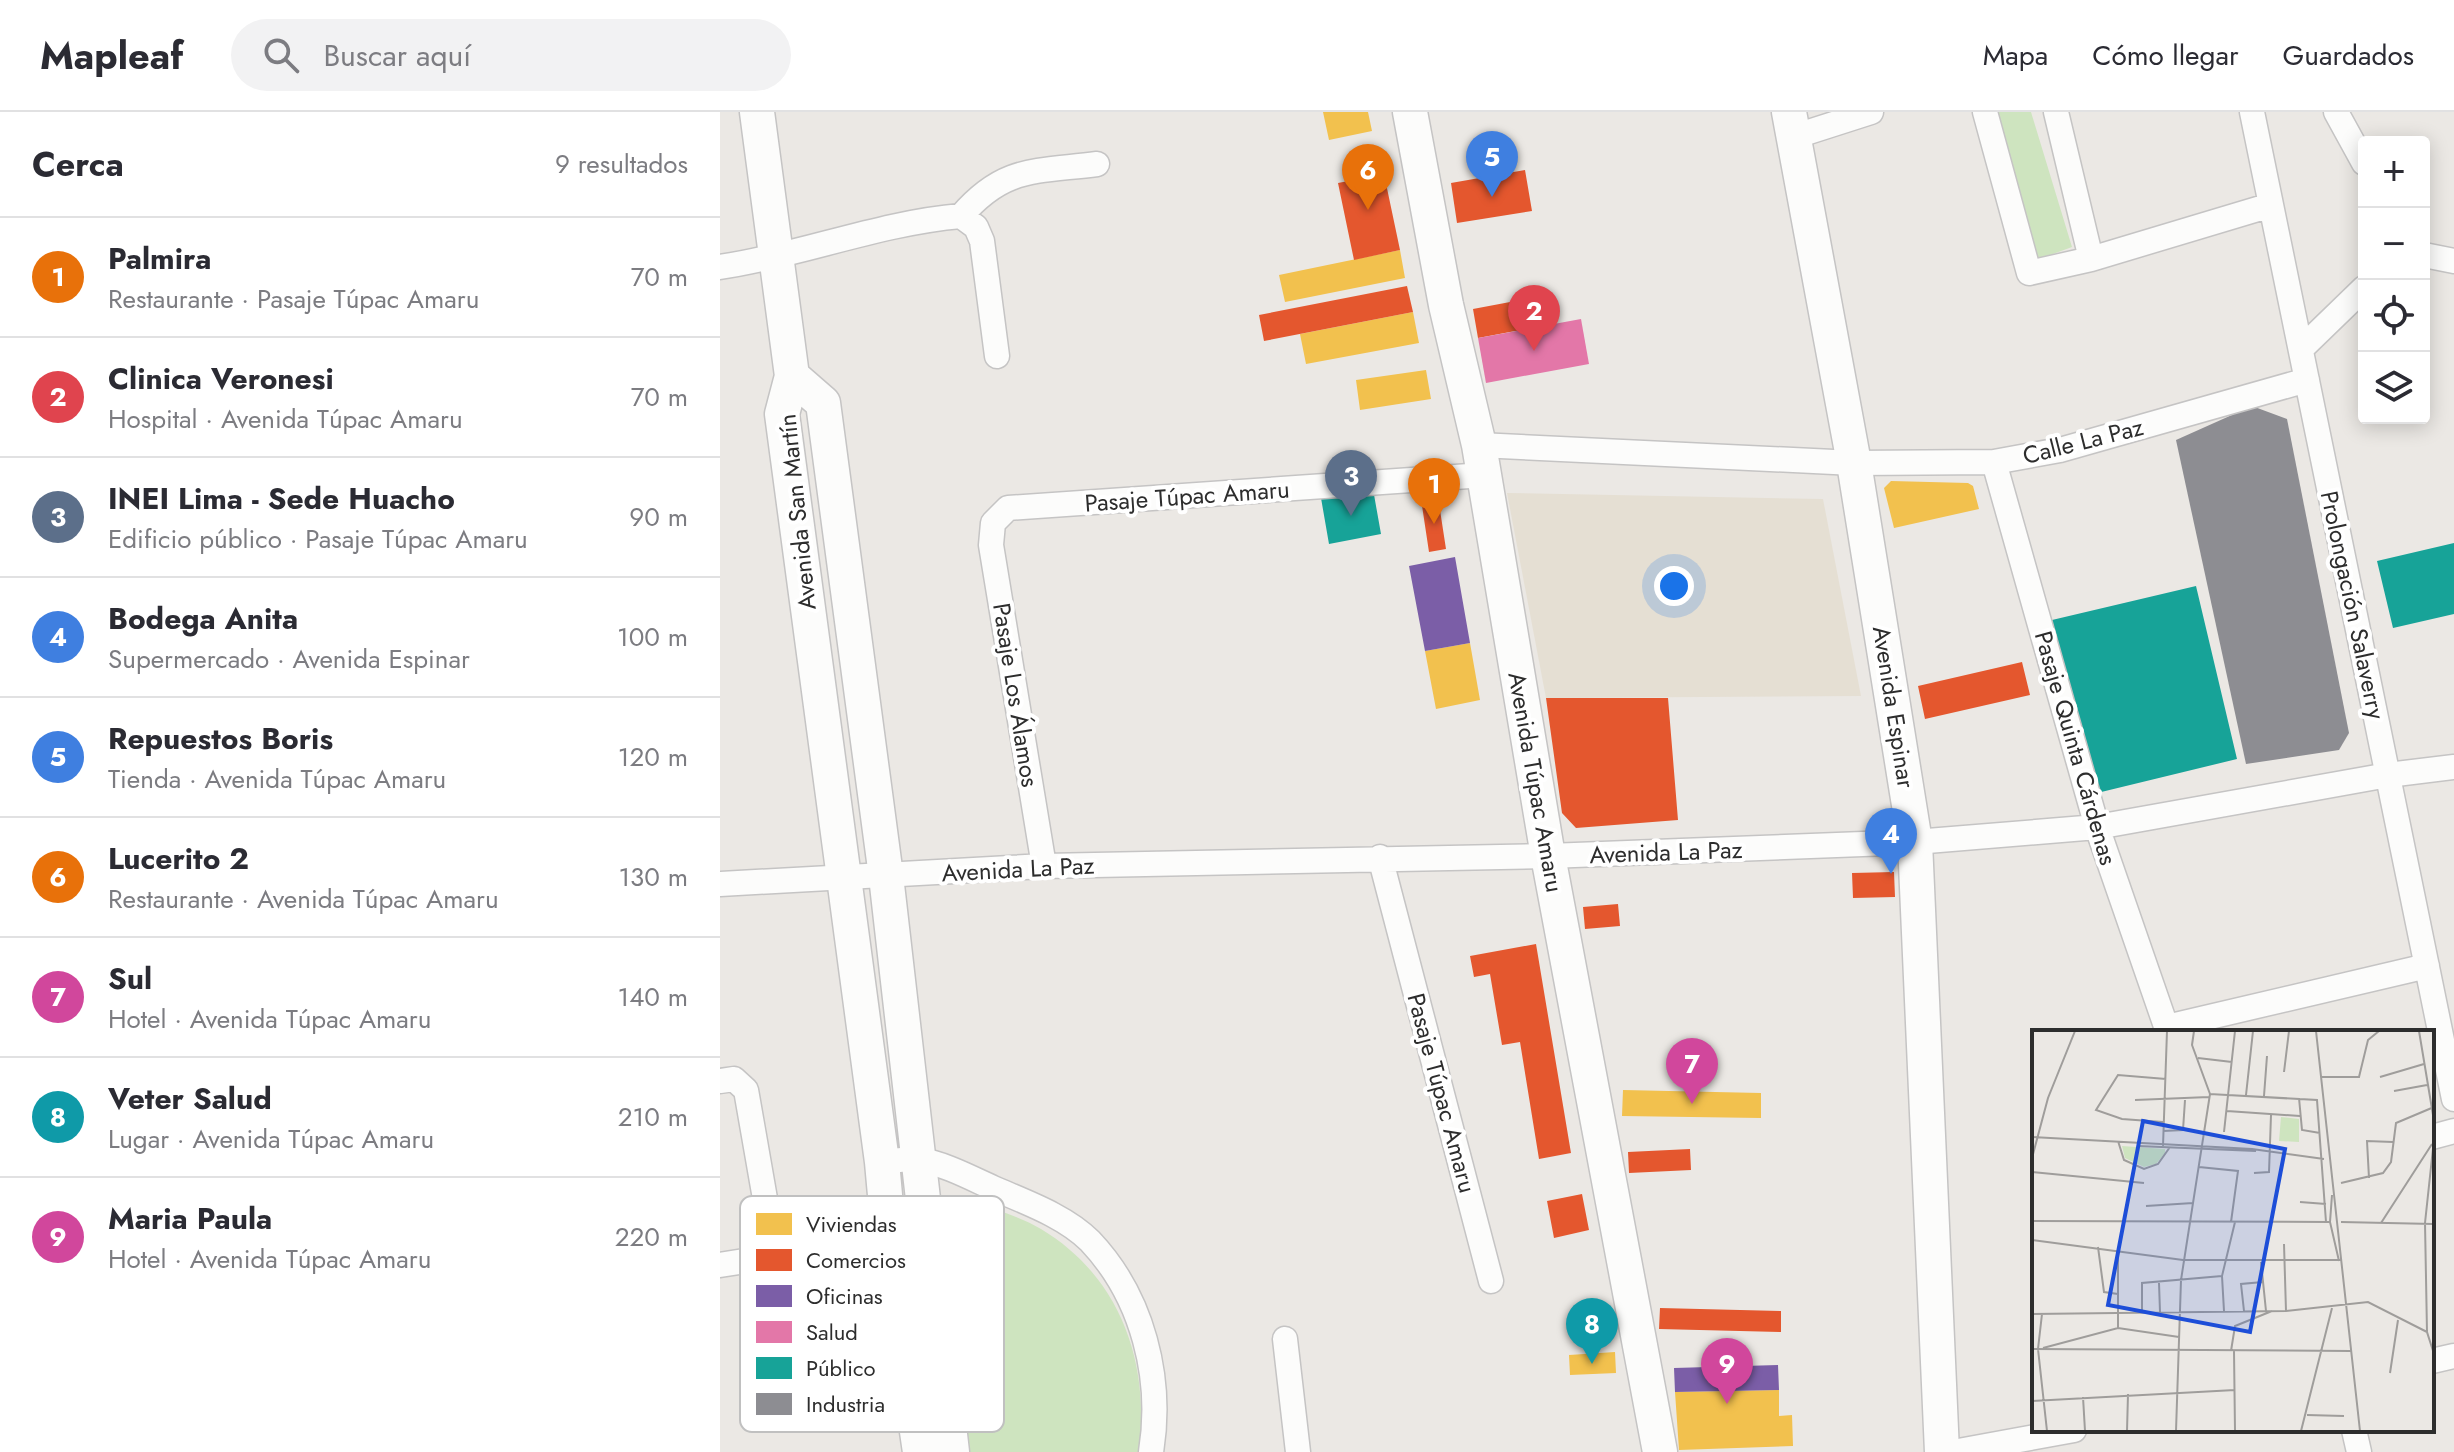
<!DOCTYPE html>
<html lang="es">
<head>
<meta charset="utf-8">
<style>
  body { margin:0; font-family:Jost,sans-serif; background:#f2f2f3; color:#2b2b33 }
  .controls { position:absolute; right:24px; top:24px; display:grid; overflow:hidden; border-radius:8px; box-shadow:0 4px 20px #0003 }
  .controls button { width:72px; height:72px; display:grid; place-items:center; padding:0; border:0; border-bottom:2px solid #e1e1e2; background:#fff; color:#2b2b33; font:40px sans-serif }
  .you { position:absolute; left:954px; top:474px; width:28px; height:28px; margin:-20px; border:6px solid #fff; border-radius:50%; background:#1a73e8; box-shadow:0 0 0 12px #1a73e833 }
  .badge { display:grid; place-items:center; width:52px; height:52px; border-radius:50%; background:#0b8043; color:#fff; font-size:26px; font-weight:700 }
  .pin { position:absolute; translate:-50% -66px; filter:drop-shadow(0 2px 4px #0008) }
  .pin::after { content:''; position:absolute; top:42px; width:28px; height:24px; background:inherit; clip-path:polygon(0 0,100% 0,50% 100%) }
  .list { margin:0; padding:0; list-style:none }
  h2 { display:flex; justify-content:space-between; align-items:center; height:104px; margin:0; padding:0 32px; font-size:34px }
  h2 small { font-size:26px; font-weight:400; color:#7c7c81 }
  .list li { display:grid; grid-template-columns:52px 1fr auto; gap:24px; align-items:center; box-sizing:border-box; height:120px; padding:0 32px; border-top:2px solid #e1e1e2 }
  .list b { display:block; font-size:30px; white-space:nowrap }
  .list p { margin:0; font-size:26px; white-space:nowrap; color:#7c7c81 }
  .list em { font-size:26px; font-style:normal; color:#7c7c81 }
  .icon { flex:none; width:44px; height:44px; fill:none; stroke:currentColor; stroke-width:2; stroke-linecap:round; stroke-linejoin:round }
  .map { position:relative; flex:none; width:1734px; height:1340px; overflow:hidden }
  header { display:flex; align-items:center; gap:48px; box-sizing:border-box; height:112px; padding:0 40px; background:#fff; border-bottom:2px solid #e1e1e2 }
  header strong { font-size:38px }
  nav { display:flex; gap:44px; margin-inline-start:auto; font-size:28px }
  .search { width:560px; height:72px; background:#f2f2f3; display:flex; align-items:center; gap:20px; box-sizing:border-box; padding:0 28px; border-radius:44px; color:#7c7c81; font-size:30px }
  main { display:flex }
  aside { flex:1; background:#fff }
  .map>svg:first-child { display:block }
  .education { fill:#e5dfd3 }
  .green { fill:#cee4bf }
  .homes { fill:#f2c14e }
  .shops { fill:#e4572e }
  .offices { fill:#7b5ea7 }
  .health { fill:#e377a8 }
  .public { fill:#17a398 }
  .industry { fill:#8d8d92 }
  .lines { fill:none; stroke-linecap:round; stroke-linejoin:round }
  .street-casing { stroke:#c5c4c4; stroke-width:27 }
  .secondary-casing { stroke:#c5c4c4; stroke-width:37 }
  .street { stroke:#fcfcfb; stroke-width:24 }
  .secondary { stroke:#fcfcfb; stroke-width:34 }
  .labels { text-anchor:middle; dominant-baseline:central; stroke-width:8; stroke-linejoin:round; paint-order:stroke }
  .street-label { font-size:24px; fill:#2d2d2d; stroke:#fff }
  .inset-road { fill:none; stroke:#9f9d9b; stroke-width:2 }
  .view { fill:#1d4ed8; fill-opacity:0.15; stroke:#1d4ed8; stroke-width:4 }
  .inset-edge { fill:none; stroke:#2d2d2d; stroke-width:4 }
  .key { fill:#fff; stroke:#c0c0c0; stroke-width:2 }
  .key-label { font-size:22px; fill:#2d2d2d }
</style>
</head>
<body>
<header>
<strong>Mapleaf</strong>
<div class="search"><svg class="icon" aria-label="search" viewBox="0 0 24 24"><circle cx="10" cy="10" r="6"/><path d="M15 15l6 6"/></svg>Buscar aquí</div>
<nav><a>Mapa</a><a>Cómo llegar</a><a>Guardados</a></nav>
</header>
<main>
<aside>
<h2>Cerca<small>9 resultados</small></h2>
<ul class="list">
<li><span class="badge" style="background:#e8710a">1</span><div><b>Palmira</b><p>Restaurante · Pasaje Túpac Amaru</p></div><em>70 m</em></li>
<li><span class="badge" style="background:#e0444e">2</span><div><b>Clinica Veronesi</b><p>Hospital · Avenida Túpac Amaru</p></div><em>70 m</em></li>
<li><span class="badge" style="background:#5c6f8a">3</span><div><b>INEI Lima - Sede Huacho</b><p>Edificio público · Pasaje Túpac Amaru</p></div><em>90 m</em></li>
<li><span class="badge" style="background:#3f7fe0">4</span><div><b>Bodega Anita</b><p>Supermercado · Avenida Espinar</p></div><em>100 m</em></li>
<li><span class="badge" style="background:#3f7fe0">5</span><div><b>Repuestos Boris</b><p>Tienda · Avenida Túpac Amaru</p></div><em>120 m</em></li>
<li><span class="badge" style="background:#e8710a">6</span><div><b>Lucerito 2</b><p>Restaurante · Avenida Túpac Amaru</p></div><em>130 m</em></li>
<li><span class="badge" style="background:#d1479c">7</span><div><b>Sul</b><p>Hotel · Avenida Túpac Amaru</p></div><em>140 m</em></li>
<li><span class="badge" style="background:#0f9aa8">8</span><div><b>Veter Salud</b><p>Lugar · Avenida Túpac Amaru</p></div><em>210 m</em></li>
<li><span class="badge" style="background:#d1479c">9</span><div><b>Maria Paula</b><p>Hotel · Avenida Túpac Amaru</p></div><em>220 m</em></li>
</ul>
</aside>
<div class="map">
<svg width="1734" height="1340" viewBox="0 0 1734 1340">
  <rect width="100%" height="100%" fill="#ebe8e4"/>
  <!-- education -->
  <path class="education" d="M787,381L1103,387L1141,584L826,586Z"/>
  <!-- green -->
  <path class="green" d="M1266,0H1311L1352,135L1311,150Z
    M252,1089C274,1098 300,1104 321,1117C401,1165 430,1251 419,1340H246L218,1093Z"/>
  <!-- homes -->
  <path class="homes" d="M603,0H648L652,19L609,28Z
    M680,138L685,166L565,190L559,163Z
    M693,200L699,231L586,252L580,222Z
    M706,258L711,287L640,298L636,268Z
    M1171,369L1248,371L1253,374L1259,397L1174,416L1164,376Z
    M750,531L760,588L716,597L705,539Z
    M903,978L1041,981V1006L902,1004Z
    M895,1240L896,1261L850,1263L849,1243Z
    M1059,1278V1304L1072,1303L1073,1334L959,1338L955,1280Z"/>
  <!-- shops -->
  <path class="shops" d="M805,58L812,99L737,111L731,71Z
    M664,62L680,138L634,148L618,71Z
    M687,174L693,200L544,229L539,203Z
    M817,185L822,214L758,226L753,197Z
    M718,385L726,437L709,440L701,387Z
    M1302,550L1310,583L1205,607L1198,574Z
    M826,586H948L958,708L856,716L842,701Z
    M1174,760L1175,785L1133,786L1132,761Z
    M898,792L900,814L865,817L863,795Z
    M816,832L851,1041L819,1047L800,930L782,933L770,862L754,865L750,844Z
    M970,1037L971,1058L909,1061L908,1040Z
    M862,1082L869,1118L834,1126L827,1089Z
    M940,1196L1061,1199V1220L939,1217Z"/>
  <!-- offices -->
  <path class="offices" d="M735,445L750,531L705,539L689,454Z
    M1058,1253L1059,1278L955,1280L954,1256Z"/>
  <!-- health -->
  <path class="health" d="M861,207L869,252L766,271L758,226Z"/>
  <!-- public -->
  <path class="public" d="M653,377L661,422L609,432L601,386Z
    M1734,431V502L1673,516L1657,449Z
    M1476,474L1517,647L1373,682L1332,508Z"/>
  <!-- industry -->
  <path class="industry" d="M1532,294L1567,307L1629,621L1619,638L1526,652L1456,328Z"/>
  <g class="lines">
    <defs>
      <path id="street" d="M1265,0L1309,161L1371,147L1551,93
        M1336,0L1371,147
        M1532,0L1734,987
        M1616,0L1644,51
        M1073,25L1151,0
        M241,104C284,54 315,60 377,52
        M1704,143L1734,149
        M0,155C81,143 159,111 241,104L256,115L262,129L277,244
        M1581,237L1644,176
        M759,333L1134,351L1274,350L1340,338L1587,268
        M1274,350L1377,715L1448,920
        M660,745L771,1169
        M324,754L271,433L273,411L288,396L764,363
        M0,772L324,754L828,744L1195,730L1377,715L1668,663L1734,655
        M1447,915L1707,854
        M0,969L14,967L26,978L55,1144
        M1712,1025L1734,1019
        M162,1050C173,1049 187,1046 199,1048C223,1051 251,1066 273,1076C305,1090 345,1104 370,1129C423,1185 443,1266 431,1340
        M0,1153L207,1120
        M565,1227L578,1340
        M1712,1249L1734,1244
        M1634,1318L1639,1340
        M1233,1340L1354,1318"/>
      <path id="secondary" d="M37,0L72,264L62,302L162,1050L169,1127L200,1340
        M690,0L726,193L759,333L828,744L940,1340
        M1069,0L1134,351L1195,730L1222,1340
        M72,264L103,291L166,764L232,1340"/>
    </defs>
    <!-- street casing -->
    <use href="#street" class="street-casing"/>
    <!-- secondary casing -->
    <use href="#secondary" class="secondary-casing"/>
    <!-- street -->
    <use href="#street" class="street"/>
    <!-- secondary -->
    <use href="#secondary" class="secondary"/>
  </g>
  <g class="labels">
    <!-- street labels -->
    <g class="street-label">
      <text transform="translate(1363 329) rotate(-14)">Calle La Paz</text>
      <text transform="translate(467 384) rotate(-4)">Pasaje Túpac Amaru</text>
      <text transform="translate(77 400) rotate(-96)">Avenida San Martín</text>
      <text transform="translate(1633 493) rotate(78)">Prolongación Salaverry</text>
      <text transform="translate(296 583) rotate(81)">Pasaje Los Álamos</text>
      <text transform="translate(1174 595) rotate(81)">Avenida Espinar</text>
      <text transform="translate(1356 636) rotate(74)">Pasaje Quinta Cárdenas</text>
      <text transform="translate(816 670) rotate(80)">Avenida Túpac Amaru</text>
      <text transform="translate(946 740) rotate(-2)">Avenida La Paz</text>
      <text transform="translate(298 757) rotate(-3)">Avenida La Paz</text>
      <text transform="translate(722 981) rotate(75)">Pasaje Túpac Amaru</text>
    </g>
  </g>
  <!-- overview -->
  <g transform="translate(1312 918)">
    <rect width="402" height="402" fill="#ebe8e4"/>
    <path d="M249,87L267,89V112L247,111ZM90,116L133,119V123L124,134L112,137L93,128Z" fill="#cee4bf"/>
    <path class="inset-road" d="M162,1L160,15L178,64M284,1L328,401M387,1L402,91M166,28L200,32M252,42L257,1M289,47H327L336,10L347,1M348,47L392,34M362,61L395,55M214,65L221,1M232,66L235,26M267,68L270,100L288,103M103,70L177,67M195,81L268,86M131,92L90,89L64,80L86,45L134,49M131,101L151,100L153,70M192,102L203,1M0,107L220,119L292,129M402,109L393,193L395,302L402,324M86,111L92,130L112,139L126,134L138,117M106,116L224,121M131,116L135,1M0,128L16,68L43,1M167,137L206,141L199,192M0,142L112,153M222,143L237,142L239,85M337,148L335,111L361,112M309,153L351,143L359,132L364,93L402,77M300,165L298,192L307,231M268,172L294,174M114,176L161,173M0,191L298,192M309,192L402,194M349,193L400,114M0,210L151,230H309M252,214L254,281M66,217L72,262L86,264M229,232L234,281M127,253L128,282M192,281L190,246L203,192M212,281L209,254L231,252M110,282V253L190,246M0,284L254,281L336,272L395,302M10,284L6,319L15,401M86,298V220M11,318L86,298L147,307M0,319L319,321M199,321L203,296L240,281M202,321L203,401M358,343L366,290M51,367L53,401M0,371L203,360M275,385L312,386M95,401L96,364M144,401L149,250L178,64L285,70L294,192M269,401L300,278"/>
    <path class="view" d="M111,91L253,119L218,302L76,275Z"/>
    <rect width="402" height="402" class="inset-edge"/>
  </g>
  <!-- legend -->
  <rect x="20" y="1084" width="264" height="236" rx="12" class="key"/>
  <rect x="36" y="1101" width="36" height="22" fill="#f2c14e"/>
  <rect x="36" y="1137" width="36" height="22" fill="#e4572e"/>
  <rect x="36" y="1173" width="36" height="22" fill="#7b5ea7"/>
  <rect x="36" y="1209" width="36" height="22" fill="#e377a8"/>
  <rect x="36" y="1245" width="36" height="22" fill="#17a398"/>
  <rect x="36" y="1281" width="36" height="22" fill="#8d8d92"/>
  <g class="key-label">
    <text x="86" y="1120">Viviendas</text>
    <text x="86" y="1156">Comercios</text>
    <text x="86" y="1192">Oficinas</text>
    <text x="86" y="1228">Salud</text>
    <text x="86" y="1264">Público</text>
    <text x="86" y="1300">Industria</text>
  </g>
</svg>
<div class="controls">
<button>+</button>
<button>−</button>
<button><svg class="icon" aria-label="locate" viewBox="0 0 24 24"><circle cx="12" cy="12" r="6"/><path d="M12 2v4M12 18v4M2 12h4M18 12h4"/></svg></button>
<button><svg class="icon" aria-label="layers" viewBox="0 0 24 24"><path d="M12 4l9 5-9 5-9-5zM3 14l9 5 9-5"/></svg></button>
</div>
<div class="you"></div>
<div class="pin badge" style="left:714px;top:412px;background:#e8710a">1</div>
<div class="pin badge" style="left:814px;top:239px;background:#e0444e">2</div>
<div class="pin badge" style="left:631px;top:404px;background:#5c6f8a">3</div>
<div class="pin badge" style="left:1171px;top:762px;background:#3f7fe0">4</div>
<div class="pin badge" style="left:772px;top:85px;background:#3f7fe0">5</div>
<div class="pin badge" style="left:648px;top:98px;background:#e8710a">6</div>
<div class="pin badge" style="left:972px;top:992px;background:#d1479c">7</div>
<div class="pin badge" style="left:872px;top:1252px;background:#0f9aa8">8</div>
<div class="pin badge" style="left:1007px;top:1292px;background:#d1479c">9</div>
</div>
</main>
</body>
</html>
